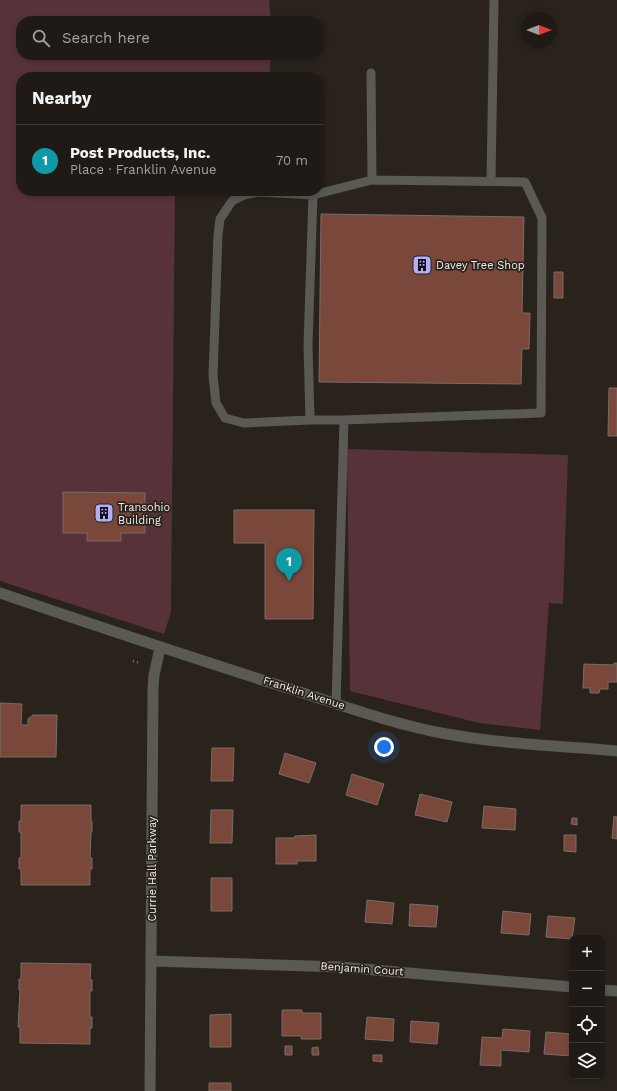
<!DOCTYPE html>
<html lang="en">
<head>
<meta charset="utf-8">
<style>
  body { margin:0; font-family:"Work Sans",sans-serif; background:#27231e; color:#f1f3f6 }
  .controls { position:absolute; right:12px; bottom:12px; display:grid; overflow:hidden; border-radius:8px; box-shadow:0 2px 6px #0003 }
  .controls button { width:36px; height:36px; display:grid; place-items:center; padding:0; border:0; border-bottom:1px solid #3c3834; background:#1f1a15; color:#f1f3f6; font:20px sans-serif }
  .compass { position:absolute; left:521px; top:12px; width:36px; height:36px; border-radius:50%; background:#1f1a15; box-shadow:0 2px 6px #0003; rotate:90deg }
  .you { position:absolute; left:384px; top:747px; width:14px; height:14px; margin:-10px; border:3px solid #fff; border-radius:50%; background:#1a73e8; box-shadow:0 0 0 6px #1a73e833 }
  .badge { display:grid; place-items:center; width:26px; height:26px; border-radius:50%; background:#0b8043; color:#fff; font-size:13px; font-weight:700 }
  .pin { position:absolute; translate:-50% -33px; filter:drop-shadow(0 1px 2px #0008) }
  .pin::after { content:''; position:absolute; top:21px; width:14px; height:12px; background:inherit; clip-path:polygon(0 0,100% 0,50% 100%) }
  .list { margin:0; padding:0; list-style:none }
  h2 { display:flex; justify-content:space-between; align-items:center; height:52px; margin:0; padding:0 16px; font-size:17px }
  h2 small { font-size:13px; font-weight:400; color:#a1a1a0 }
  .list li { display:grid; grid-template-columns:26px 1fr auto; gap:12px; align-items:center; box-sizing:border-box; height:72px; padding:0 16px; border-top:1px solid #3c3834 }
  .list b { display:block; font-size:15px; white-space:nowrap }
  .list p { margin:0; font-size:13px; white-space:nowrap; color:#a1a1a0 }
  .list em { font-size:13px; font-style:normal; color:#a1a1a0 }
  .icon { flex:none; width:22px; height:22px; fill:none; stroke:currentColor; stroke-width:2; stroke-linecap:round; stroke-linejoin:round }
  .map { position:relative; flex:none; width:617px; height:1091px; overflow:hidden }
  .search { position:absolute; background:#1f1a15; box-shadow:0 2px 6px #0003; left:16px; top:16px; width:308px; height:44px; display:flex; align-items:center; gap:10px; box-sizing:border-box; padding:0 14px; border-radius:16px; color:#a1a1a0; font-size:15px }
  .panel { position:absolute; background:#1f1a15; box-shadow:0 2px 6px #0003; left:16px; top:72px; width:308px; height:124px; border-radius:16px }
  .map>svg:first-child { display:block }
  .green { fill:#573339 }
  .building { fill:#7a483a; stroke:#786c69 }
  .lines { fill:none; stroke-linecap:round; stroke-linejoin:round }
  .path { stroke:#807a75; stroke-width:2.5; stroke-dasharray:1 3; stroke-linecap:butt }
  .service { stroke:#5a5954; stroke-width:9 }
  .minor { stroke:#5a5954; stroke-width:11 }
  .tertiary { stroke:#5a5954; stroke-width:11 }
  .labels { text-anchor:middle; dominant-baseline:central; stroke-width:3.5; stroke-linejoin:round; paint-order:stroke }
  .poi-label { font-size:11px; fill:#f1ece8; stroke:#29231c; text-anchor:start }
  .street-label { font-size:11px; fill:#f1ece8; stroke:#29231c }
</style>
</head>
<body>
<div class="map">
<svg width="617" height="1091" viewBox="0 0 617 1091">
  <rect width="100%" height="100%" fill="#29231c"/>
  <!-- green -->
  <path class="green" d="M0,0H269L271,21H21V55H271L269,77H21V191H175L171,612L164,634L0,581Z
    M347,449L568,455L563,604L549,603L540,730L479,723L350,691Z"/>
  <!-- building -->
  <path class="building" d="M321,214L524,217L522,313H530L529,349H522L521,384L319,382Z
    M554,272H563V298H554Z
    M609,388H617V436H608Z
    M63,492L145,493V533H121V541H87V533H63Z
    M234,510H314L313,619H265V543H234Z
    M614,663H617V682H608V689H600L599,693H590V688H583L584,664L614,665Z
    M0,703L22,704L21,725H28V719L33,715H57L56,757H0Z
    M212,748H234L233,781H211Z
    M285,753L316,763L309,783L279,774Z
    M352,774L384,784L377,805L346,795Z
    M420,794L452,802L447,822L415,815Z
    M21,805H91V821H92V832H91L90,858H92V869H90V885H21V869H19V858H21V832H19V821H21Z
    M484,806L516,809L515,830L482,828Z
    M211,810H233L232,843H210Z
    M614,816L617,817V839L612,838Z
    M572,818H577V825L571,824Z
    M316,835V861H297V864H276V838H295V836Z
    M564,835H576V852L564,851Z
    M211,878H232V911H211Z
    M367,900L394,903L392,924L365,922Z
    M410,904L438,906L436,927L409,926Z
    M503,911L531,914L529,935L501,933Z
    M548,916L575,918L572,939L546,937Z
    M21,963L91,964L90,980H92V991H90V1017H92V1028H90V1044L20,1043V1027H18L20,990H19V979H21Z
    M282,1010H302V1013H321V1039H301V1036H282Z
    M231,1014V1047H210V1015Z
    M367,1017L394,1019L393,1041L365,1039Z
    M411,1021L439,1023L437,1044L410,1042Z
    M503,1029L530,1031L529,1052L501,1050V1066L480,1065L482,1037L502,1038Z
    M546,1032L572,1034V1056L544,1054Z
    M285,1046H292V1055H285Z
    M318,1047L319,1055H312V1048Z
    M373,1055H382V1062L373,1061Z
    M209,1083H231V1091H209Z"/>
  <g class="lines">
    <!-- path -->
    <path class="path" d="M133,661L140,663"/>
    <!-- service -->
    <path class="service" d="M371,73L372,180
      M491,181L494,0
      M310,420L244,423L225,418L216,403L213,376L218,235L220,219L232,201L244,195L259,192L313,195
      M336,704L344,420H310L308,345L313,195L372,180L525,182L542,218L541,413L344,420"/>
    <!-- minor -->
    <path class="minor" d="M151,961L340,967L572,987
      M602,990L617,991
      M150,1091L153,688L154,675L160,648"/>
    <!-- tertiary -->
    <path class="tertiary" d="M0,593C93,625 187,656 281,686C336,703 391,724 447,734C503,744 561,746 617,751"/>
  </g>
  <!-- icons -->
  <defs>
    <symbol id="building-square" viewBox="-11 -11 22 22"><rect x="-9" y="-9" width="18" height="18" rx="4" fill="#b0aefa" stroke="#29231c"/><path d="M-4-6H4V6H1V3H-1V6H-4ZM-2.5-4.3h1.7v1.8h-1.7ZM.8-4.3h1.7v1.8H.8ZM-2.5-1h1.7V.8h-1.7ZM.8-1h1.7V.8H.8Z" fill="#111"/></symbol>
  </defs>
  <g fill-rule="evenodd">
    <use href="#building-square" x="411" y="254" width="22" height="22"/>
    <use href="#building-square" x="93" y="502" width="22" height="22"/>
  </g>
  <g class="labels">
    <!-- poi labels -->
    <g class="poi-label">
      <text x="436" y="265">Davey Tree Shop</text>
      <text x="118" y="507">Transohio<tspan x="118" dy="13">Building</tspan></text>
    </g>
    <!-- street labels -->
    <g class="street-label">
      <text transform="translate(304 693) rotate(18)">Franklin Avenue</text>
      <text transform="translate(152 869) rotate(-90)">Currie Hall Parkway</text>
      <text transform="translate(362 969) rotate(4)">Benjamin Court</text>
    </g>
  </g>
</svg>
<div class="controls">
<button>+</button>
<button>−</button>
<button><svg class="icon" aria-label="locate" viewBox="0 0 24 24"><circle cx="12" cy="12" r="6"/><path d="M12 2v4M12 18v4M2 12h4M18 12h4"/></svg></button>
<button><svg class="icon" aria-label="layers" viewBox="0 0 24 24"><path d="M12 4l9 5-9 5-9-5zM3 14l9 5 9-5"/></svg></button>
</div>
<svg class="compass" viewBox="-18 -18 36 36"><path d="M0-13l5 13h-10z" fill="#e53935"/><path d="M0 13l5-13h-10z" fill="#a1a1a0"/></svg>
<div class="you"></div>
<div class="pin badge" style="left:289px;top:581px;background:#0f9aa8">1</div>
<div class="search"><svg class="icon" aria-label="search" viewBox="0 0 24 24"><circle cx="10" cy="10" r="6"/><path d="M15 15l6 6"/></svg>Search here</div>
<section class="panel">
<h2>Nearby<small></small></h2>
<ul class="list">
<li><span class="badge" style="background:#0f9aa8">1</span><div><b>Post Products, Inc.</b><p>Place · Franklin Avenue</p></div><em>70 m</em></li>
</ul>
</section>
</div>
</body>
</html>
